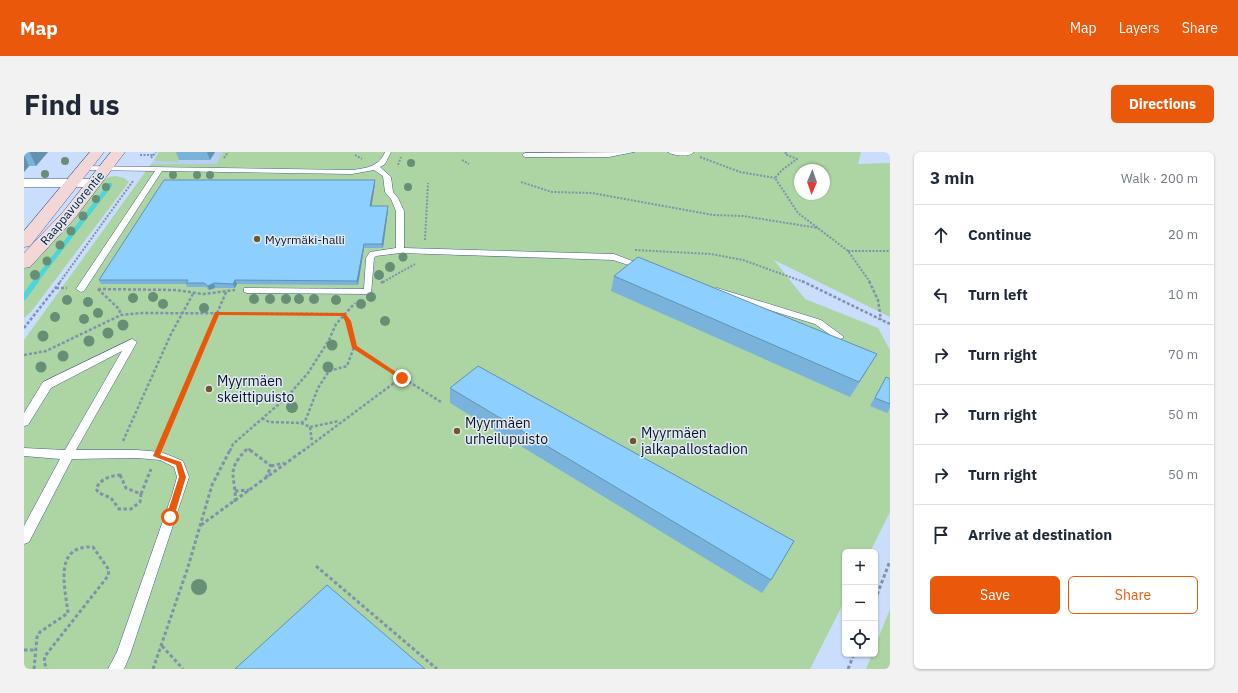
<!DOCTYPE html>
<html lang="en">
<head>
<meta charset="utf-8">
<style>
  body { margin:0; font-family:"IBM Plex Sans",sans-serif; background:#f2f2f3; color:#1f2937 }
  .controls { position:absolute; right:12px; bottom:12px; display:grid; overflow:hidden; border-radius:6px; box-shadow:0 1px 3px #0004 }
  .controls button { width:36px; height:36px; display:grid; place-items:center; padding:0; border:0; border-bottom:1px solid #e0e1e3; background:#fff; color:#1f2937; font:20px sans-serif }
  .compass { position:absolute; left:770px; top:12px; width:36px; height:36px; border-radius:50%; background:#fff; box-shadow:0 1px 3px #0004; rotate:182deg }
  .stop { position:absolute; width:12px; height:12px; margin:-9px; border:3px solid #ea580c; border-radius:50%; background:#fff }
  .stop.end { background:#ea580c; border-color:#fff; box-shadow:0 1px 4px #0008 }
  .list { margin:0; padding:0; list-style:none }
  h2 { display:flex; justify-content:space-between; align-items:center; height:52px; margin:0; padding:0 16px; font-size:17px }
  h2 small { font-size:13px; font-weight:400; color:#747a83 }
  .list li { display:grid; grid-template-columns:26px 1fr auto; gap:12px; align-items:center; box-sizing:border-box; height:60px; padding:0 16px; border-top:1px solid #e0e1e3 }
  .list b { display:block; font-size:15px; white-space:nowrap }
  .list em { font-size:13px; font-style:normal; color:#747a83 }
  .actions { display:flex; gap:8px; padding:12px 16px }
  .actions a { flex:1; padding:9px 0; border:1px solid #ea580c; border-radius:6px; text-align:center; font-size:14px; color:#ea580c }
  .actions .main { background:#ea580c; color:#fff }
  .icon { flex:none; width:22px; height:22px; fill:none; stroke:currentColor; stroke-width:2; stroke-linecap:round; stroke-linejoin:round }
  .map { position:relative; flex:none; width:866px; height:517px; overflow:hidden; border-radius:6px }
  header { display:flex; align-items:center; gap:24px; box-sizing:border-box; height:56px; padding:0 20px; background:#ea580c; color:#fff }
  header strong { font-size:19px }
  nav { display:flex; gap:22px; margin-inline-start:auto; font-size:14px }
  .intro { display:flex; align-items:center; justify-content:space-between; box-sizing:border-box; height:96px; padding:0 24px }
  h1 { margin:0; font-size:28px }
  .button { padding:10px 18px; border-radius:6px; background:#ea580c; color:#fff; font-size:14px; font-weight:700 }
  main { display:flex; gap:24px; padding:0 24px }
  aside { flex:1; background:#fff; border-radius:6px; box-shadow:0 1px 3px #0004 }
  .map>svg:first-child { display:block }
  .built { fill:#b9cff2 }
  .green { fill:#acd5a3; fill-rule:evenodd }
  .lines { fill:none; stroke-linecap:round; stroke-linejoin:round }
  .stream-far1 { stroke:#49d6dd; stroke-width:4.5 }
  .stream { stroke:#49d6dd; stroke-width:5.5 }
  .lane-casing { stroke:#44608d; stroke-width:1 }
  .street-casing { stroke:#44608d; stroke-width:1 }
  .secondary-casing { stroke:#44608d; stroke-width:1 }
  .path-far2 { stroke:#8191ac; stroke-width:2; stroke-dasharray:2 1.5; stroke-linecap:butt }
  .path-far1 { stroke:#8191ac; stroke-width:2.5; stroke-dasharray:3 2; stroke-linecap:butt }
  .path { stroke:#8191ac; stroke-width:3; stroke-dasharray:3.5 2.5; stroke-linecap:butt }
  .lane { fill:#fff; fill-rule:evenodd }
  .street { fill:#fff; fill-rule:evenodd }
  .secondary { fill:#f3d6d6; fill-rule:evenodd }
  .tree { fill:#678f75 }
  .wall { fill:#79b2da }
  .shaded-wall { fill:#6391b2 }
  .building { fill:#8dcffe; stroke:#6391b2 }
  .route { fill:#ea580c }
  .poi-dot { fill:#715829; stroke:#e3eaf4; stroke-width:1.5 }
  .labels { text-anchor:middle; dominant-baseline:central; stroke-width:3; stroke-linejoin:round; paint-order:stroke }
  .far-street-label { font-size:12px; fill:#071224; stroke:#e3eaf4 }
  .far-poi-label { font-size:12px; fill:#071224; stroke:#e3eaf4; text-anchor:start }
  .poi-label { font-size:14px; fill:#071224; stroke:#e3eaf4; text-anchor:start }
</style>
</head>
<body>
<header>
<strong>Map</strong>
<nav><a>Map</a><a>Layers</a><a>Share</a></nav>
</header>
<div class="intro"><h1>Find us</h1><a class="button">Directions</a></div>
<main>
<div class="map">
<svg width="866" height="517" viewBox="0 0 866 517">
  <rect width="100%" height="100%" fill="#caddfd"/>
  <!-- built -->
  <path class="built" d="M135,0H199L192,12H127Z"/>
  <!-- green -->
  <path class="green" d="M135,0H160L154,10L132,9L130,8Z
    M199,0H837L834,12L866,11V165L750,108L781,147L854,176L866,198V360L846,400H821V448L786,517H0V188L127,12H192ZM776,18H800V42H776Z
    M92,24L100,26L105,30L7,160L0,166V118L78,29L85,25Z
    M866,457V517H842L848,502H851V494Z"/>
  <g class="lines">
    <!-- stream-far1 -->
    <path class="stream-far1" d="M11,130L86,33"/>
    <!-- stream -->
    <path class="stream" d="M0,145L12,129"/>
    <defs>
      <path id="lane" d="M361,0H367L361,12L356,15L367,25L369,40L374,46L380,59V96L590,102L624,115L620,118L589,108L376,101L352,104L350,106L347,142L223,141L220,140V136L340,137L342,106L346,100L372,96V59L367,47L361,40L359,24L350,18L328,22L138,19L60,139L57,140L52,137L131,19L60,18L56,16L57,14L328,18C342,16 355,15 361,0Z
        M610,0L585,5H501L498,3L501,1Z
        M644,0H669V1C664,5 649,4 644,0Z
        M693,136L797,168L820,185L815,188L812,187L791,172L690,141L688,139Z
        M108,187L113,190L52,298H113L137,300L159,309L165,325L106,503L100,517H84L93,500L148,343L153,325L150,315L136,308L113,306L48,307L5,390L0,392V374L36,307L0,304V296L41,298L98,199L27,236L4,273L0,274V261L19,230Z"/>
      <path id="street" d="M0,27H70L75,28L77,31L75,34L70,35H0Z"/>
      <path id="secondary" d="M66,0H80L6,94L0,95V79Z
        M87,0H101L51,66L6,115L0,116V101L39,60Z"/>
    </defs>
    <!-- lane casing -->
    <use href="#lane" class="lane-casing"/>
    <!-- street casing -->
    <use href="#street" class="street-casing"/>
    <!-- secondary casing -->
    <use href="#secondary" class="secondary-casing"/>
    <!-- path-far2 -->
    <path class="path-far2" d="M762,0L761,2L773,7L758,18L751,26L774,61L824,99L846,130
      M116,3H129
      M331,3L338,7
      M676,5L716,20L751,26
      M127,6L132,0
      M200,6L204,0
      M438,8L445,12
      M374,13L377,5
      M497,30L528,40L568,41L689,63L719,64L794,76
      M401,88L404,31
      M611,98L687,102L719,108L780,130
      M824,99H866
      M36,130L109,29
      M359,130L391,112"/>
    <!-- path-far1 -->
    <path class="path-far1" d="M778,129L866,172
      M845,129L854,148L857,168
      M357,131L360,129
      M32,136H43
      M74,137L152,138L179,142L211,138
      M74,137L95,157L97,163
      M319,162L324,169L330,195L417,250
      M0,176L37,129
      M0,203L22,199L97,163L118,161L319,162
      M238,266L245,270L277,271L282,267L294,236L305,219L323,214L330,195
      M277,271L286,275L288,290
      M286,275L315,269
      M99,289L147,182L170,140
      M138,290L203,138
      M206,299L209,292L263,245L284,221L305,188L312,172L331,151
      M221,299L224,296L227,299
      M279,299L378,225"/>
    <!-- path -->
    <path class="path" d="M226,298L247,314L242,326
      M247,314L260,311
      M96,323L102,336L117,342L116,350L107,357H95L87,346L75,341L72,337C76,327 86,324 96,323Z
      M211,339L225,338
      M117,342L127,317
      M211,350C213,326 200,320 222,298
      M177,373L280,298
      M292,414L413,517
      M851,448L866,409
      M138,494L159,517
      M0,498H12
      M10,517L13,485L16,480L44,461C41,435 29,393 69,395L85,418L84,424L21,504L20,510L23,517
      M129,517L164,415L188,333L206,298
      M824,517L830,502"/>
    <!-- lane -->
    <use href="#lane" class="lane"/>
    <!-- street -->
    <use href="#street" class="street"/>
    <!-- secondary -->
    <use href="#secondary" class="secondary"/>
  </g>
  <!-- trees -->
  <g class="tree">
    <circle cx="41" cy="9" r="4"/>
    <circle cx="387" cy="11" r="4"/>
    <circle cx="21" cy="22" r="4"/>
    <circle cx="149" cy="23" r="4"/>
    <circle cx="173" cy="23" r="4"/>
    <circle cx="186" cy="23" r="4"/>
    <circle cx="82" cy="35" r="4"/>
    <circle cx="384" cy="35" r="4"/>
    <circle cx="72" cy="47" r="4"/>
    <circle cx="59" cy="64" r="4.5"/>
    <circle cx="47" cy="79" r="4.5"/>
    <circle cx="36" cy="93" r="4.5"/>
    <circle cx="379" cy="105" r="4.5"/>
    <circle cx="23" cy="109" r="4.5"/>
    <circle cx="366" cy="115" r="5"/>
    <circle cx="11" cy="123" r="5"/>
    <circle cx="355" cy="123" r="5"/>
    <circle cx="129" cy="145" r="5"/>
    <circle cx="347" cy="145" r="5"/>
    <circle cx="109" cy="146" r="5"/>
    <circle cx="230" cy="147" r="5"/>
    <circle cx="246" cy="147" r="5"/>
    <circle cx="262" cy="147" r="5"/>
    <circle cx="275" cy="147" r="5"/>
    <circle cx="290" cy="147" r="5"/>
    <circle cx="43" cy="148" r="5"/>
    <circle cx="312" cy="148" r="5"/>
    <circle cx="64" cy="150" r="5"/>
    <circle cx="139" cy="152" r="5"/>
    <circle cx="337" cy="152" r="5"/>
    <circle cx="180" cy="156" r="5"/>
    <circle cx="74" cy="161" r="5"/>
    <circle cx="31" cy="165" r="5"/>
    <circle cx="60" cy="167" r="5"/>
    <circle cx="361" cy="169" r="5"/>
    <circle cx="99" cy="173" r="5.5"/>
    <circle cx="84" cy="181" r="5.5"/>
    <circle cx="19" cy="184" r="5.5"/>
    <circle cx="65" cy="189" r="5.5"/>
    <circle cx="308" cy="193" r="5.5"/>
    <circle cx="39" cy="204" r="5.5"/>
    <circle cx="17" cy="215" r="5.5"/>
    <circle cx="304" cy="215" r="5.5"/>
    <circle cx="268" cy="255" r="6"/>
    <circle cx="175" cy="435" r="8"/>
  </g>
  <!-- wall -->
  <path class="wall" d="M0,0H24L12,14H5L0,20Z
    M152,0H191L186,8H155Z
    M351,28V32L347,54L364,58L359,96H340L334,133L213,132L211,136H191L185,138L182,135H163L162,132H77L75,128Z
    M590,124L844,217L826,245L587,139Z
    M862,225L866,227V256L863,261L846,254Z
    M426,236L747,428L738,441L426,251Z"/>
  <!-- shaded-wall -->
  <path class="shaded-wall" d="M6,0H24L12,14L6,1Z
    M183,0H191L186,8Z
    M0,3L5,14L0,20Z
    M351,28V32L347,58L346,54Z
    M364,54V58L359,96L358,92Z
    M340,92V96L334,133L333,129Z
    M211,128L213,132L211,136L209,132Z
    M190,131L191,136L185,138L184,134Z"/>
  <!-- building -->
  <path class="building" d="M140,28H351L346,54H364L358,92H340L333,129L211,128L209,132L190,131L184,134L180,131H162L164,128H75Z
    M614,105L853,202L835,230L590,124Z
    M454,214L770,389L747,428L426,236Z
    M862,225L866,227V252L851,246Z
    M303,433L401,517H211Z"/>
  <!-- route -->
  <path class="route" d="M191,160L321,161L327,169L333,194L381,226L376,227L328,196L321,169L318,164L195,163L136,303L157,310L162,325L150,365L146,368L142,365L155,325L152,313L129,304Z"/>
  <!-- markers -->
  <g class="poi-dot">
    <circle cx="233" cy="87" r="4"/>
    <circle cx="185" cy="237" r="4"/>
    <circle cx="433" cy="279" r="4"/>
    <circle cx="609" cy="289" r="4"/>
  </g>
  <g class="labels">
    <!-- far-street labels -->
    <g class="far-street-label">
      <text transform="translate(48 56) rotate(-50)">Raappavuorentie</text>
    </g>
    <!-- far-poi labels -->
    <g class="far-poi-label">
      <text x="241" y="87">Myyrmäki-halli</text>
    </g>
    <!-- poi labels -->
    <g class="poi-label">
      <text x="193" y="229">Myyrmäen<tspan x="193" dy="16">skeittipuisto</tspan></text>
      <text x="441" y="271">Myyrmäen<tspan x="441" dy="16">urheilupuisto</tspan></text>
      <text x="617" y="281">Myyrmäen<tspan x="617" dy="16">jalkapallostadion</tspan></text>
    </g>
  </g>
</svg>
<div class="controls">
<button>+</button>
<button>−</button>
<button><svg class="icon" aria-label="locate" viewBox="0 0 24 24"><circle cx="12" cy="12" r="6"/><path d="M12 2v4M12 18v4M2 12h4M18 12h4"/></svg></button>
</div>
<svg class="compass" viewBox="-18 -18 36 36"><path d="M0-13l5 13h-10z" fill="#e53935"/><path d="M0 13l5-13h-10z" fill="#747a83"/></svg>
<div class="stop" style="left:146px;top:365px"></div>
<div class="stop end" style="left:378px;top:226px"></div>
</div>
<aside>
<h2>3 min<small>Walk · 200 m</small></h2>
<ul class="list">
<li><svg class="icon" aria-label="ahead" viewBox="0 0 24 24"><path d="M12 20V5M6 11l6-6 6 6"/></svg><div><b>Continue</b></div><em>20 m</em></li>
<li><svg class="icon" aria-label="left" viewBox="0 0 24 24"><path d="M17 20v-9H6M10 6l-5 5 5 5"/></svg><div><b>Turn left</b></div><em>10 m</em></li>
<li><svg class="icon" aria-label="right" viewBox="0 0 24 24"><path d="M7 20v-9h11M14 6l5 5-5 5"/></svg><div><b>Turn right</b></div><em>70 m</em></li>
<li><svg class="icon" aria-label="right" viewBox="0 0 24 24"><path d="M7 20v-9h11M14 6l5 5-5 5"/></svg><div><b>Turn right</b></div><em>50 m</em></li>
<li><svg class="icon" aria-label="right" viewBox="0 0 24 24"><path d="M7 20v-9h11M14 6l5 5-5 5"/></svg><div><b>Turn right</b></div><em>50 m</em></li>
<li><svg class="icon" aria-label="arrive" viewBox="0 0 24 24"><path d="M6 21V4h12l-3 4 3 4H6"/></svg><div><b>Arrive at destination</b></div></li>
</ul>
<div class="actions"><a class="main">Save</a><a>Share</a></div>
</aside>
</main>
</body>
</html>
